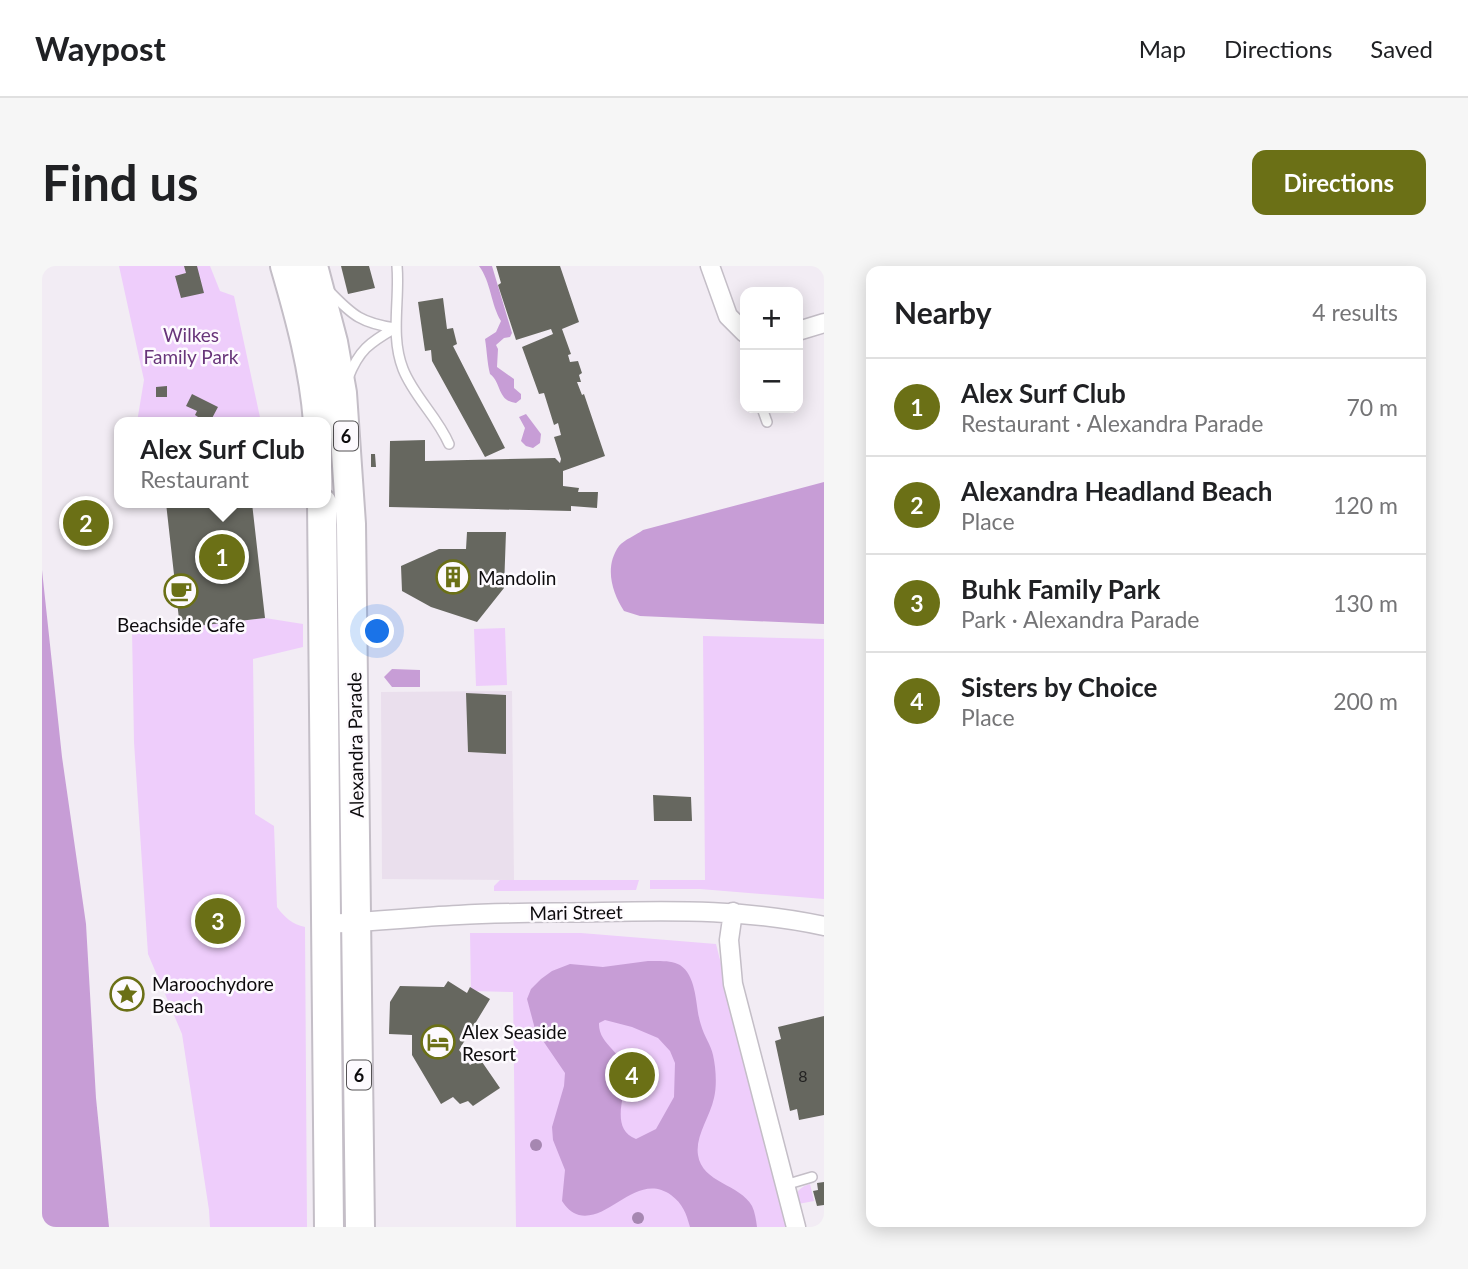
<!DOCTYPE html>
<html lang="en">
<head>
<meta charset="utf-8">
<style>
  body { margin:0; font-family:Lato,sans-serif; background:#f6f6f6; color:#202124 }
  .controls { position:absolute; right:21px; top:21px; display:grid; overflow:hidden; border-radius:14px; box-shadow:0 4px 18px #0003 }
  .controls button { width:63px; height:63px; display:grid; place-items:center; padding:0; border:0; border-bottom:2px solid #e0e0e0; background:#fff; color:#202124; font:35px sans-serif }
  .you { position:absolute; left:336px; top:366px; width:24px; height:24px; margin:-18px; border:5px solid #fff; border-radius:50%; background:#1a73e8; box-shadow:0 0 0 10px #1a73e833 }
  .badge { display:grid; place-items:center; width:46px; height:46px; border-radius:50%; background:#6b7016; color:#fff; font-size:23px; font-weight:700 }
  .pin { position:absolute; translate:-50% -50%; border:4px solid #fff; box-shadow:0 2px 7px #0006 }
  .popup { position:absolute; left:72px; top:151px; width:217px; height:91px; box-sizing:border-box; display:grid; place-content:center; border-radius:14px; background:#fff; filter:drop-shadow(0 2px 5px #0005); font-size:23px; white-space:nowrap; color:#757577 }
  .popup b { font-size:26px; color:#202124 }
  .popup::after { content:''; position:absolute; left:50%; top:100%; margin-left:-14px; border:14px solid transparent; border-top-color:#fff }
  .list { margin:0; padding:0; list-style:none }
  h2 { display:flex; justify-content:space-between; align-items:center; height:91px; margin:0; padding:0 28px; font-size:30px }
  h2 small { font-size:23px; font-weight:400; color:#757577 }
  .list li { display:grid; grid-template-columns:46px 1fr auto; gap:21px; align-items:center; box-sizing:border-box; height:98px; padding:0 28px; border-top:2px solid #e0e0e0 }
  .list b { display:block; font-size:26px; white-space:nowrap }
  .list p { margin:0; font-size:23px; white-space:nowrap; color:#757577 }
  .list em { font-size:23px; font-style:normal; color:#757577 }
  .map { position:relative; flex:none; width:782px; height:961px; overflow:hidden; border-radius:14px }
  header { display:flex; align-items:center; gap:42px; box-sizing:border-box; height:98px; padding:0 35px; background:#fff; border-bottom:2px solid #e0e0e0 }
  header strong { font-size:33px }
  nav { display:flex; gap:38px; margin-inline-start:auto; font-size:24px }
  .intro { display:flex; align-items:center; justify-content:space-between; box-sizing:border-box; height:168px; padding:0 42px }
  h1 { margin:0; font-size:49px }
  .button { padding:18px 32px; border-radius:14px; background:#6b7016; color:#fff; font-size:24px; font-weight:700 }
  main { display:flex; gap:42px; padding:0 42px }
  aside { flex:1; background:#fff; border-radius:14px; box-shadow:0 4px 18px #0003 }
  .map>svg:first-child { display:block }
  .built { fill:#eadfed }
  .green { fill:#eecdfb }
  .water { fill:#c79dd6; fill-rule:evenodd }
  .building { fill:#66675f }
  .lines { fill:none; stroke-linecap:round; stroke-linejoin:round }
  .service-casing { stroke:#c4bec7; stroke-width:12 }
  .minor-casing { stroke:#c4bec7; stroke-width:21 }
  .primary-casing { stroke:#c4bec7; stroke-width:32 }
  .service { stroke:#fff; stroke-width:9 }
  .minor { stroke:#fff; stroke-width:18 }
  .primary { stroke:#fff; stroke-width:28 }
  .tree { fill:#a687b1 }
  .labels { text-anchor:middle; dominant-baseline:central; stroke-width:5; stroke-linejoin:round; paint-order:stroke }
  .number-label { font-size:16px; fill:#232222 }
  .shield { fill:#fdfafe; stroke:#555355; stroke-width:2 }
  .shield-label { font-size:18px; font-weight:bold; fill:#0d0b0d }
  .park-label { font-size:19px; fill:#68357a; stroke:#fdfafe }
  .poi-label { font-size:19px; fill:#0d0b0d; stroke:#fdfafe; text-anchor:start }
  .street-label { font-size:19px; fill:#0d0b0d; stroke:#fdfafe }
</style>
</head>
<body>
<header>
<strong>Waypost</strong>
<nav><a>Map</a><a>Directions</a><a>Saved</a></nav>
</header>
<div class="intro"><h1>Find us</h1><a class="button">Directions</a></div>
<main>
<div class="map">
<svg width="782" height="961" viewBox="0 0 782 961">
  <rect width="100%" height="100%" fill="#f2ecf4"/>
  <!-- built -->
  <path class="built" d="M470,425L472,614L340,613L339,426Z"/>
  <!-- green -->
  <path class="green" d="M77,0H168L178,25L192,30L219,156H95L102,114Z
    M223,352L261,358V381L211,393L213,548L232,560L235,641C243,652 250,658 263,661L265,961H168L167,944L140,768L106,688L92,476L90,364L138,362Z
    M463,362L465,419L434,420L432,363Z
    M661,370L782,373V633L658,623H608V614H663Z
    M458,614H597L594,624L452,625V620Z
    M428,667H539L674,678L746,961H474L471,726L429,725Z
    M768,918L772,935L756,938C752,927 757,921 768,918Z"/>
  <!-- water -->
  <path class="water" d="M437,0H450L470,67L468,71L462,72L454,79L456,83L455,101L472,113V122L479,128V133L474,137C455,135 460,117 448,108C445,96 445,85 443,73L454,66L459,55C449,39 449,16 437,0Z
    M484,148L499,168L498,177L491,182L484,180L479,175L483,162L477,151Z
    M782,216V358L598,350L582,345C570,326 562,301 577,280C582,274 594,269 601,264Z
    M0,304L20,491L44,658L54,832L67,961H0Z
    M350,403L378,404V421H350L342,411Z
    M606,695C616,695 630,694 638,699C656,711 653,742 659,759C662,770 669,779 671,789C674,802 675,820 672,832C668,851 653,870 656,889C660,917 698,918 710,940C713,946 714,954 715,961H648C644,947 641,938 629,929C595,905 568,956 537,949C529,947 524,941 520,935L523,904L511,874L510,861L522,820L523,807L493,763L485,733L489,723L499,713L510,705L528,698L561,701ZM563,754L590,761L616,772L628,785L633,797L632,831L614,863L594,873C567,862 584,829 584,808C583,787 556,779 557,757Z"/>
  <!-- building -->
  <path class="building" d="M142,0H155L162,27L139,32L133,10L144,7Z
    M299,0H327L333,22L306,28Z
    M454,0H518L537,56L520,63L529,88L526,89L528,96L536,95L540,107L537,109L539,116H535L540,129L542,128L563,190L521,205V220L537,222L536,226H556L555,242L529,240V245L347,241L348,175L383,174V195L513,192L518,197L519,193L512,171L519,169L516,157L512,159L502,127L497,128L480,81L511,68L509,63L474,74L456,19L459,17Z
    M401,32L405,63L411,62L415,78L411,80L463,182L443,191L390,95L389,84L383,85L376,36Z
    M125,120V131H114V121Z
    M150,128L176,141L168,156H154L156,151L153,149L155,145L144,140Z
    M329,188H333L334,201H329Z
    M124,237H210L223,352L138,362Z
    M425,266H464L462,322L435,356L389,341L360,325L359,300L397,283H424Z
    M424,427L464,429V488L426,486Z
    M611,529L649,531L650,555H612Z
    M406,715L425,727L428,721L448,733L417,784L428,799L438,793L458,822L431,840L426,835L418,838L411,831L399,838L370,789V769L347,768L348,736L358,720L402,721Z
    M782,750V849L757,854L755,843L748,845L733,775L739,773L736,761Z
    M782,916V939L775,940L771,925L776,924L775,917Z"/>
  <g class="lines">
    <defs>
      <path id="service" d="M355,0C358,34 348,70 361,103C372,131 395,150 407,178
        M288,26C311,50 320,57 353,62
        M306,112C317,84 327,77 353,62
        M720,142L725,156
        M743,919L770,911"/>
      <path id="minor" d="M668,0L686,50L703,67
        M756,65L782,57
        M691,646L687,674L691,718L754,961
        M284,658C329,656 372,651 417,649C464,646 512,647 560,646C637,644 707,644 782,660"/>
      <path id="primary" d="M243,0C258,51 272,103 276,156
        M271,0L291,76L300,127L309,258L318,961
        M280,237L287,961"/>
    </defs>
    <!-- service casing -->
    <use href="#service" class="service-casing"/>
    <!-- minor casing -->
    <use href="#minor" class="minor-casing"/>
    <!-- primary casing -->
    <use href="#primary" class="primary-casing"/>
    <!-- service -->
    <use href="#service" class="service"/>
    <!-- minor -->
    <use href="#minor" class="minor"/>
    <!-- primary -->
    <use href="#primary" class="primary"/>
  </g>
  <!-- trees -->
  <g class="tree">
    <circle cx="494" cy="879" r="6"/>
    <circle cx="596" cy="952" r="6"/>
  </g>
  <!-- icons -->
  <defs>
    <symbol id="building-ring" viewBox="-11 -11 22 22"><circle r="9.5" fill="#fdfafe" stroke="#6b7016" stroke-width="1.5"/><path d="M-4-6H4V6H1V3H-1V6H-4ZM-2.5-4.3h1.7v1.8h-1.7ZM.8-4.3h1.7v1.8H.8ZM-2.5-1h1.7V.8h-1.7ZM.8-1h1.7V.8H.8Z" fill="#6b7016"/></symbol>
    <symbol id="cafe-ring" viewBox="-11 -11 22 22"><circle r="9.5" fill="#fdfafe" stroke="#6b7016" stroke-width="1.5"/><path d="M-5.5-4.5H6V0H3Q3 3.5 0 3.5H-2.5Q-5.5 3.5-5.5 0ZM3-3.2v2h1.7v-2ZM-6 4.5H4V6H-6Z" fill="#6b7016"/></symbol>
    <symbol id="sight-ring" viewBox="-11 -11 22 22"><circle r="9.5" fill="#fdfafe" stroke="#6b7016" stroke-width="1.5"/><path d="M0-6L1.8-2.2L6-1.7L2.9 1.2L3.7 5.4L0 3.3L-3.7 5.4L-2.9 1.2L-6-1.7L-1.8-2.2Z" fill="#6b7016"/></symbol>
    <symbol id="hotel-ring" viewBox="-11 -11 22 22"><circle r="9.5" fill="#fdfafe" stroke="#6b7016" stroke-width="1.5"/><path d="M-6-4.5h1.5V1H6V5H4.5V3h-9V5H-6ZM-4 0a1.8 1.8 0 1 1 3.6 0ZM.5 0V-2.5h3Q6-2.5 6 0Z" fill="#6b7016"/></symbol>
  </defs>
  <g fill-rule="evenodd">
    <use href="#building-ring" x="392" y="292" width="38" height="38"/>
    <use href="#cafe-ring" x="120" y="306" width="38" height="38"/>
    <use href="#sight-ring" x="66" y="709" width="38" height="38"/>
    <use href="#hotel-ring" x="377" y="757" width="38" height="38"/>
  </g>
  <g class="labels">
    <!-- number labels -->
    <g class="number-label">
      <text x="761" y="809">8</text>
    </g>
    <!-- shield labels -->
    <g class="shield">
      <rect x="292" y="155.5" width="24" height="29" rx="5"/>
      <rect x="305" y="794.5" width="24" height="29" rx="5"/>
    </g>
    <g class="shield-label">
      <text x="304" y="170">6</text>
      <text x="317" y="809">6</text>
    </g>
    <!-- park labels -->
    <g class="park-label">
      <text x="149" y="68">Wilkes<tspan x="149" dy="22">Family Park</tspan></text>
    </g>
    <!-- poi labels -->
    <g class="poi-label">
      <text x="436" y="311">Mandolin</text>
      <text x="139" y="358" text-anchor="middle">Beachside Cafe</text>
      <text x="110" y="717">Maroochydore<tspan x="110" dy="22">Beach</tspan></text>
      <text x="420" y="765">Alex Seaside<tspan x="420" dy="22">Resort</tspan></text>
    </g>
    <!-- street labels -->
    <g class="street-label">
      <text transform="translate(313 479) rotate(-91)">Alexandra Parade</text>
      <text transform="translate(534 646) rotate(-1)">Mari Street</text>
    </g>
  </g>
</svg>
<div class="controls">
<button>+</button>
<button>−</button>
</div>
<div class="you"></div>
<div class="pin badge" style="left:180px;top:291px">1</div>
<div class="popup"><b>Alex Surf Club</b>Restaurant</div>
<div class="pin badge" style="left:44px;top:257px">2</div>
<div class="pin badge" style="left:176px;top:655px">3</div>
<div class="pin badge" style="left:590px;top:809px">4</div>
</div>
<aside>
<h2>Nearby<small>4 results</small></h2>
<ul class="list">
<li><span class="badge">1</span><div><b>Alex Surf Club</b><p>Restaurant · Alexandra Parade</p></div><em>70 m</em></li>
<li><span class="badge">2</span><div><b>Alexandra Headland Beach</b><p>Place</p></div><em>120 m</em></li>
<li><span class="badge">3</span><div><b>Buhk Family Park</b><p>Park · Alexandra Parade</p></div><em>130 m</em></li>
<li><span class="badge">4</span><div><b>Sisters by Choice</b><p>Place</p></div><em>200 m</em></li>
</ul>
</aside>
</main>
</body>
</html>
